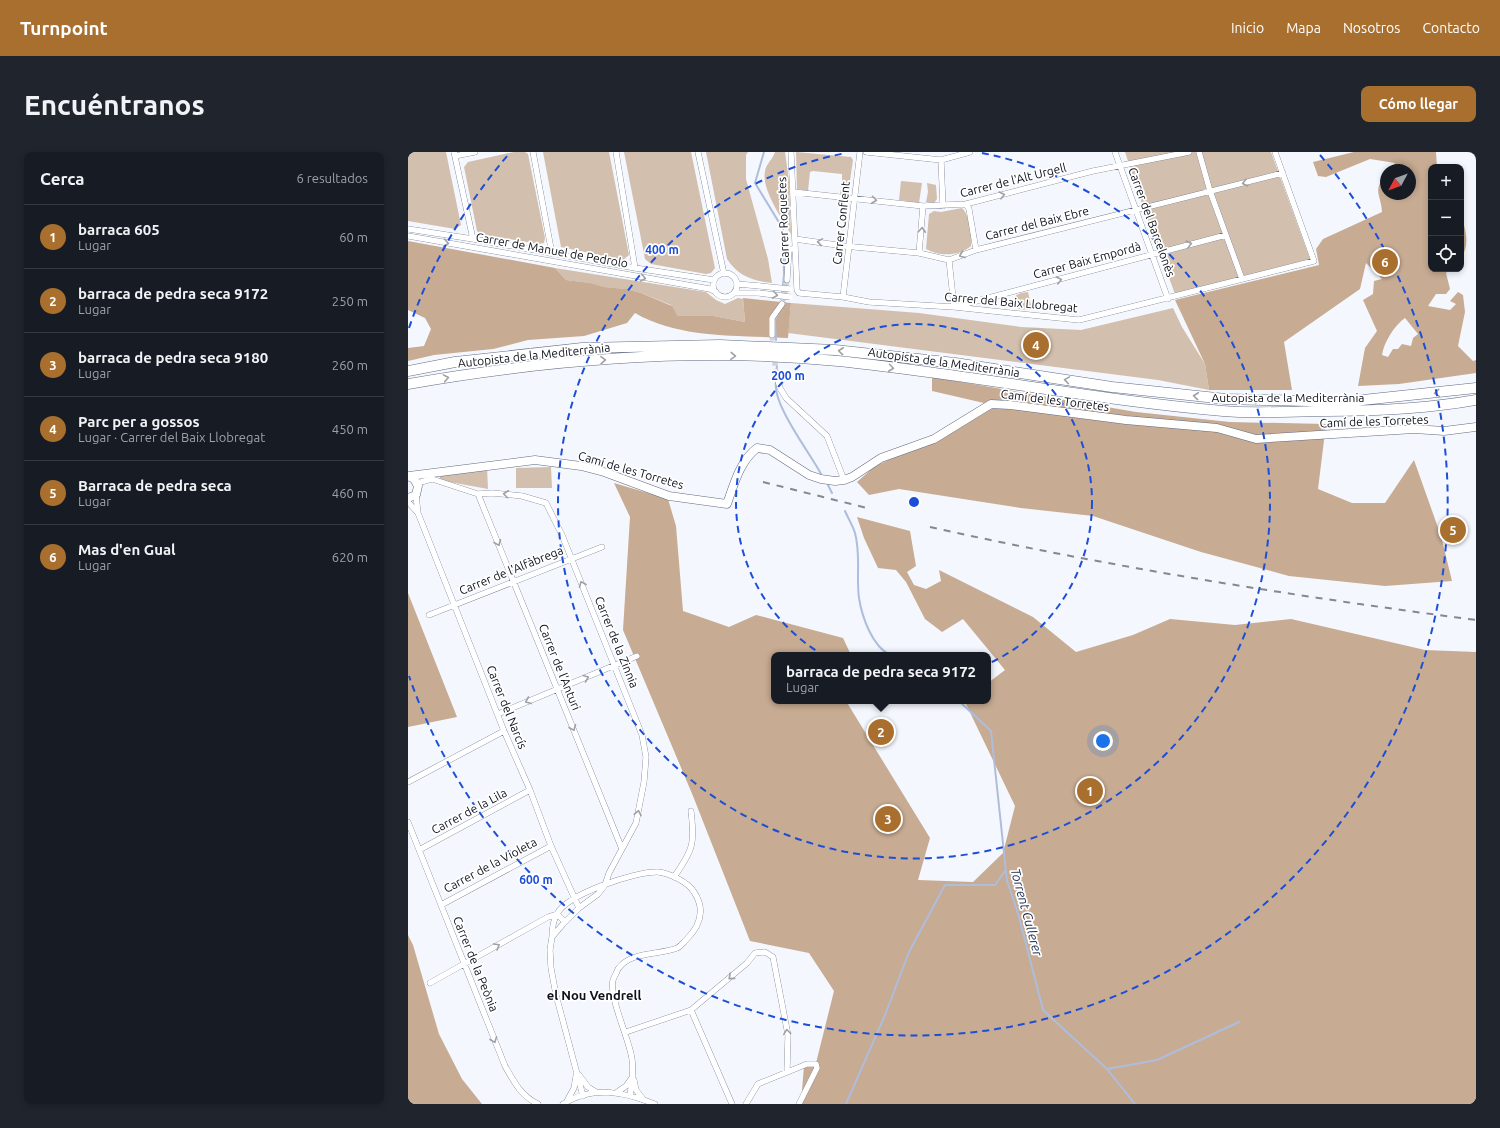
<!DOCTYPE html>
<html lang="es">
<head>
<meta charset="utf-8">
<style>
  body { margin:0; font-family:Ubuntu,sans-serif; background:#20242c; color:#f1f3f6 }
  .controls { position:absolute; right:12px; top:12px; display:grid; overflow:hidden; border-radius:8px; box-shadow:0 2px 6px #0003 }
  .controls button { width:36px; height:36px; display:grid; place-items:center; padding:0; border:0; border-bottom:1px solid #363941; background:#171b24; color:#f1f3f6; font:20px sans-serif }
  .compass { position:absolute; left:972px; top:12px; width:36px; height:36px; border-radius:50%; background:#171b24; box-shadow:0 2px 6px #0003; rotate:229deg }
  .you { position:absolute; left:695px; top:589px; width:14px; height:14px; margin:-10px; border:3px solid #fff; border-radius:50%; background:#1a73e8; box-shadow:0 0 0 6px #1a73e833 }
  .badge { display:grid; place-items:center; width:26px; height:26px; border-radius:50%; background:#a96f2f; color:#fff; font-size:13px; font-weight:700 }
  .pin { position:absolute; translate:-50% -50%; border:2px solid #fff; box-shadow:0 1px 4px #0006 }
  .popup { position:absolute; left:363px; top:500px; width:220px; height:52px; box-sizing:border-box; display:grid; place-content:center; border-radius:8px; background:#171b24; filter:drop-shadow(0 1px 3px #0005); font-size:13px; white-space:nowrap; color:#9ea1a6 }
  .popup b { font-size:15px; color:#f1f3f6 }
  .popup::after { content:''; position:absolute; left:50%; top:100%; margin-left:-8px; border:8px solid transparent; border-top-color:#171b24 }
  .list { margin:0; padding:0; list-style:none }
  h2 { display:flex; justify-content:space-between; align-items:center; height:52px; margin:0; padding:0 16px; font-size:17px }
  h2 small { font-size:13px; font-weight:400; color:#9ea1a6 }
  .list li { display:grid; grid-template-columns:26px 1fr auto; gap:12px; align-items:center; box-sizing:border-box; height:64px; padding:0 16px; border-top:1px solid #363941 }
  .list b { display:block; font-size:15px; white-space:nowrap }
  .list p { margin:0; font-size:13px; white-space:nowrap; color:#9ea1a6 }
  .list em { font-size:13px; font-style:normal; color:#9ea1a6 }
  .icon { flex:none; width:22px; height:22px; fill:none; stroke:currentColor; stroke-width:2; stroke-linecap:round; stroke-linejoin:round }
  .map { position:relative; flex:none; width:1068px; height:952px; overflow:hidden; border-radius:8px }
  header { display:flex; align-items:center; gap:24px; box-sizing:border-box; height:56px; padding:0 20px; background:#a96f2f; color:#fff }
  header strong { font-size:19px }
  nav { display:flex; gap:22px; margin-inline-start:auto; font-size:14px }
  .intro { display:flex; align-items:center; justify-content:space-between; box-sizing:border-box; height:96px; padding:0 24px }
  h1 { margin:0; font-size:28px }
  .button { padding:10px 18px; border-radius:8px; background:#a96f2f; color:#fff; font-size:14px; font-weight:700 }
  main { display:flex; gap:24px; padding:0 24px }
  aside { flex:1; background:#171b24; border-radius:8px; box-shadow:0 2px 6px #0003 }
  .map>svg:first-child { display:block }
  .green { fill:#d3bfad }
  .forest { fill:#c7ab92; fill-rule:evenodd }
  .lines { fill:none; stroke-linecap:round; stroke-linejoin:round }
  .stream { stroke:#afbddd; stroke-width:2 }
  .street-tunnel { stroke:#d1d4db; stroke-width:5.5; stroke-dasharray:5.5 3; stroke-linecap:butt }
  .street-casing { stroke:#606b83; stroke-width:6 }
  .secondary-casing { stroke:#606b83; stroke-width:9 }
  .highway-casing { stroke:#606b83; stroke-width:11 }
  .street { stroke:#fff; stroke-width:5.5 }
  .secondary { stroke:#fff; stroke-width:8 }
  .highway { stroke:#fff; stroke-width:10 }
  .rail { stroke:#858890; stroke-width:2; stroke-dasharray:7 7; stroke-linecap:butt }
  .street-bridge-casing { stroke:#606b83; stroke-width:6; stroke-linecap:butt }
  .street-bridge { stroke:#fff; stroke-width:5.5 }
  .oneway { stroke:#9ea0a4 }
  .ring { fill:none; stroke:#1d4ed8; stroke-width:2; stroke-dasharray:7 5 }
  .labels { text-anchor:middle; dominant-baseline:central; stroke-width:3.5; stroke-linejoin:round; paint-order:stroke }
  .street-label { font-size:12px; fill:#0d111b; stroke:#fff }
  .water-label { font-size:13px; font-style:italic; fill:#17264f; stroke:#fff }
  .neighbourhood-label { font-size:13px; font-weight:bold; fill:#0d111b; stroke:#fff }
  .centre { fill:#1d4ed8; stroke:#fff; stroke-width:2 }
  .ring-label { font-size:12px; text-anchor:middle; font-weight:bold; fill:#1d4ed8; stroke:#fff; stroke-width:3.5; stroke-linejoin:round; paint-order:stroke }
</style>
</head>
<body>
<header>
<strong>Turnpoint</strong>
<nav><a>Inicio</a><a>Mapa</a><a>Nosotros</a><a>Contacto</a></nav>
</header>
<div class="intro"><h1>Encuéntranos</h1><a class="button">Cómo llegar</a></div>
<main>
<aside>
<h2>Cerca<small>6 resultados</small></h2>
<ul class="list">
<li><span class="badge">1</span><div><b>barraca 605</b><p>Lugar</p></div><em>60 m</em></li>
<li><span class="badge">2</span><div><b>barraca de pedra seca 9172</b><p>Lugar</p></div><em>250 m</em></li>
<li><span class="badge">3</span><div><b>barraca de pedra seca 9180</b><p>Lugar</p></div><em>260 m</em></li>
<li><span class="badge">4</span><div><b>Parc per a gossos</b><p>Lugar · Carrer del Baix Llobregat</p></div><em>450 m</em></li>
<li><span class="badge">5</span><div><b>Barraca de pedra seca</b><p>Lugar</p></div><em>460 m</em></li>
<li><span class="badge">6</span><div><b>Mas d'en Gual</b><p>Lugar</p></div><em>620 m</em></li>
</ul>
</aside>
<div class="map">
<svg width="1068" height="952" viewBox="0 0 1068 952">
  <rect width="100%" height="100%" fill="#f4f7fd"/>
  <!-- green -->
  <path class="green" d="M0,0H38L53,73L47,77L0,69Z
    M106,0H117L120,2L137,86L136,91L130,92L72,82L69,79L56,15L60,10Z
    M135,0H201L221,103L215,108L153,95Z
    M216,0H283L307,116L303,121L298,122L243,112L237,107Z
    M298,0H340L338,3V27L360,107L364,131C345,129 330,124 319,107Z
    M367,0H377L381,29L383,82C374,67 353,37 357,19C358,12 365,7 367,0Z
    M388,0L443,5L445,8L440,42H432L434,33V22L405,19L402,20L400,39L389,37Z
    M717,0H863L902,107L767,142L736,58Z
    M493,29L514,31L511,51L491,48Z
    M519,31L528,33L529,47L526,51L518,50L520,40Z
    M554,56C562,64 564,82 563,94C551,104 532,105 518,97L521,62L526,59L533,60Z
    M147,116L298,140L308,148L317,152L330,146L335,147L337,170L306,164H270L263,153L233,141L217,137L195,135L181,131L158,128Z
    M620,140L624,158L610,157L606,153C604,142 612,141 620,140Z
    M383,151L511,161L613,175L673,178L765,156L774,175L797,212L801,238L750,228L380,181Z
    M79,315L80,337L31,328L34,319Z
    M143,315L144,336H108V316Z"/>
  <!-- forest -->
  <path class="forest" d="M946,0H1028L1029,15H1023V117H1042L1038,121L1042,137L1038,142H1028L1020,154L1042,158L1048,152L1042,149L1050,140L1055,143L1057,160L1050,194L1065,209L1068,208V221L991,232L950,234L957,196L969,179L955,148L965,142L966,129L974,127L958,111L952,137L876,190L884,238H801L797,212L767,148L911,113L908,97L915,87L974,60C973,42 964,40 978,22V42H1002V18H982L987,11L962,7L918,25L910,24L905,10ZM997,166L1010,182L1005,186L1003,194L994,192L990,197H985L980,205L974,203C976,190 986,174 997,166Z
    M1053,65C1058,76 1062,95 1053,105Z
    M0,89L147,116L158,128L182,131L196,135L218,137L233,141L264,154L270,164H306L337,170L335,146L383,151L380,186C329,183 272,187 227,161L219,171L176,184L120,188L85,197L26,203L0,209V196L16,194L23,177L17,166L0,158Z
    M524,225L728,260L822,270L918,272L910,337L944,351H977L1006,308L1033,384L1044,429L977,434L881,424L793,400L685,364L613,356L491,337L461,343L449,330L466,315L496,300L576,251L524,239Z
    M206,331L260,347L268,374L275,459L321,475L348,463L435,486L443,503H366V549H438L522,686L510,728L565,730L595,701L607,654L557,550L580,549V531L597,518L555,467L534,480L517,467L498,430L488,418L470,416L456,386L449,365L502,379L508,414L499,420L506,433L518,437L533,429L531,418L625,465L668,500L725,483L762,467L827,473L883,467L1017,498L1068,500V952H393L396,913L408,911L426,839L401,801L342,789L285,644L215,478L222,365Z
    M0,441L49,565L0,575Z
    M0,783L5,793L31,882L54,927L74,952H0Z"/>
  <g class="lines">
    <!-- stream -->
    <path class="stream" d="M356,0L347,31L375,77L376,123L373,152
      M368,188L367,168L370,162
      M368,220L369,214
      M368,230C364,252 402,301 413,322
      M420,333L424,341
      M437,359C440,366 445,374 447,381C453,403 448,425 451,446C454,465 464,494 482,503
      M551,549L583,579L599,729L610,761L635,858L699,917L727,952
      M699,917L749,908L831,870
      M438,952L477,863L501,800L537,733H587L597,719"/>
    <!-- street-tunnel -->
    <path class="street-tunnel" d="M374,152L379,128
      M364,183L368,221"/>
    <defs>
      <path id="street" d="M46,0L65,87
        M125,0L144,102
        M208,0L227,116
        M290,0L316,122
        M383,0L389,138L391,141L435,145L461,150L546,155L671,168L906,109L867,0
        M458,0L533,8L562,0
        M707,0L760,147
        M791,0L802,39L834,127
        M47,4L67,0
        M533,8L535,54
        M385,40L515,54L558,52L685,19L781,0
        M558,52L561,57L568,98
        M0,77L65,87L227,116L306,128
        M0,84L302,137L308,140
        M387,87L436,94L511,101L541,108L568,98L875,21
        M511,101L515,54
        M541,108L546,155L818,83
        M305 133a12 12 0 1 1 24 0a12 12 0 1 1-24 0Z
        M379,128L381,97H387
        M329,132L352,134
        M326,141H351
        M435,145L452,0
        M364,183V166L374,152
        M368,221L372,236L378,246L419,284L436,328
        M9,331L24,327L70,342L84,341L114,344L138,351L154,383L234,583L238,605L236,630L228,671L201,721L197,733L190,742L171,756L155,772L144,785L142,798L143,816L148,843L175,944
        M70,342L214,697
        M8,343L10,361
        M0,350L10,361L96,579L122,638L143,694L171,756
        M21,463L194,395
        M90,562L229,504
        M0,630L96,579
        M0,670L97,914C106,930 113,944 130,952
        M11,698L122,638
        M266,725C285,698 287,692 283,659
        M33,753L143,694
        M144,785C144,778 145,769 149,762C159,742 228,719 250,720C261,721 280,730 286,740C298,758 292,774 278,788C275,791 272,795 269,796C252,803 222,799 210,817C209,820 206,825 205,828C201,846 221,886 224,907C226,919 224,931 222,943
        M22,831L140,765L149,762L157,770
        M283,858L324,952
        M218,880L283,858L339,811L347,801L357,800L365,805L380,883L379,919
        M171,923L180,935L188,940
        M226,928L228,938L235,947
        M208,941L218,934L223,927
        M159,949L166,936L168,924
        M155,952C185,933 216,940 247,952
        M338,952L350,932L399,912H408L409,916L391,952"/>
      <path id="secondary" d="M0,324L6,327L10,334L8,343L0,346
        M1,324L127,308L173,314L196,320L261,344L319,352C326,332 332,309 349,296L362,298L401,323L413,327L427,329L436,328L444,325L473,306L526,287L583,252L602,253L718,268L809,276L848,287L1006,277L1036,279L1068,275"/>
      <path id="highway" d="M0,219L47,210L174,196L312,193L427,198L547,211L704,235L818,247L936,250L1068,236
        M0,232C138,208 290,195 430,209C559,222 686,248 815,259C849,262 884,259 918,259C968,259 1018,257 1068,248"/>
    </defs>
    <!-- street casing -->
    <use href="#street" class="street-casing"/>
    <!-- secondary casing -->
    <use href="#secondary" class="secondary-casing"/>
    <!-- highway casing -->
    <use href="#highway" class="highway-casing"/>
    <!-- street -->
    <use href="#street" class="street"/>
    <!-- secondary -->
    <use href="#secondary" class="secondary"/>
    <!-- highway -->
    <use href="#highway" class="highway"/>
    <!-- rail -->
    <path class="rail" d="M355,330L459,356
      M522,375C702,415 885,444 1068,468"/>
    <defs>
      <path id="street-bridge" d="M352,134L382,137
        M351,141L382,145"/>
    </defs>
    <!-- street-bridge casing -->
    <use href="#street-bridge" class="street-bridge-casing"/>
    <!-- street-bridge -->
    <use href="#street-bridge" class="street-bridge"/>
  </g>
  <!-- one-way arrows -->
  <defs><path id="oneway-chevron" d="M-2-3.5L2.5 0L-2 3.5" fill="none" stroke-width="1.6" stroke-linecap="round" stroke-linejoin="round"/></defs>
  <g class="oneway">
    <use href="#oneway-chevron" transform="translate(837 31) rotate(166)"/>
    <use href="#oneway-chevron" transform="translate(594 43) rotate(-14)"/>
    <use href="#oneway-chevron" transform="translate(466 48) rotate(7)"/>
    <use href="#oneway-chevron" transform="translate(514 78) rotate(-87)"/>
    <use href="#oneway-chevron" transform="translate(412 90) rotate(-171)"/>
    <use href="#oneway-chevron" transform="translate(38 91) rotate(10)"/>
    <use href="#oneway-chevron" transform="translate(781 92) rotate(-14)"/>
    <use href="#oneway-chevron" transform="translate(554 103) rotate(159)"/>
    <use href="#oneway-chevron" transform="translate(235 126) rotate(10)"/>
    <use href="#oneway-chevron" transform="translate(651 128) rotate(-13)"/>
    <use href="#oneway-chevron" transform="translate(367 143) rotate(7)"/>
    <use href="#oneway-chevron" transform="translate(433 199) rotate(-174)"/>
    <use href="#oneway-chevron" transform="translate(325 204) rotate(3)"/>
    <use href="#oneway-chevron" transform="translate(195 208) rotate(-2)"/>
    <use href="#oneway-chevron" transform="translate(483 216) rotate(7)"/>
    <use href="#oneway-chevron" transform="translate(38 226) rotate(-10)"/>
    <use href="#oneway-chevron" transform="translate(659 228) rotate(-171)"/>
    <use href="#oneway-chevron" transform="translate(1029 241) rotate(175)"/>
    <use href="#oneway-chevron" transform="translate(788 244) rotate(-174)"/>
    <use href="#oneway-chevron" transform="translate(98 342) rotate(-173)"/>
    <use href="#oneway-chevron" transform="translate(90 391) rotate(68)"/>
    <use href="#oneway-chevron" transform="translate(174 432) rotate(-112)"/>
    <use href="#oneway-chevron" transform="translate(178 526) rotate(-21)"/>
    <use href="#oneway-chevron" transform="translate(120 549) rotate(157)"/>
    <use href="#oneway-chevron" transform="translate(165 576) rotate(68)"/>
    <use href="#oneway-chevron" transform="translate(230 661) rotate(-79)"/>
    <use href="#oneway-chevron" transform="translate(89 794) rotate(-30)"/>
    <use href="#oneway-chevron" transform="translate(323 825) rotate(139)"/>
    <use href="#oneway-chevron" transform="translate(379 880) rotate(-98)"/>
    <use href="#oneway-chevron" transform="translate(86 888) rotate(68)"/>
  </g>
  <!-- distance rings -->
  <g class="ring">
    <circle cx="506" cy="350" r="178"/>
    <path d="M574 1A356 356 0 1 1 438 1"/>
    <path d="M1 176A534 534 0 0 1 100 3M912 3A534 534 0 1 1 1 524"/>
  </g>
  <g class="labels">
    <!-- street labels -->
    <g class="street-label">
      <text transform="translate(605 28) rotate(-14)">Carrer de l'Alt Urgell</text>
      <text transform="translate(375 69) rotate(-92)">Carrer Roquetes</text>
      <text transform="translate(744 70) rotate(70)">Carrer del Barcelonès</text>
      <text transform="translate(433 71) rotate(-84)">Carrer Conflent</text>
      <text transform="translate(629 71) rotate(-14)">Carrer del Baix Ebre</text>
      <text transform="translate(144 98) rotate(10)">Carrer de Manuel de Pedrolo</text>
      <text transform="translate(679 108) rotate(-15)">Carrer Baix Empordà</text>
      <text transform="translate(603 150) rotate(5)">Carrer del Baix Llobregat</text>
      <text transform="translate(126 203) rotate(-6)">Autopista de la Mediterrània</text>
      <text transform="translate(536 210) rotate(8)">Autopista de la Mediterrània</text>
      <text x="880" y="245">Autopista de la Mediterrània</text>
      <text transform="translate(647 248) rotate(7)">Camí de les Torretes</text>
      <text transform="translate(966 269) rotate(-2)">Camí de les Torretes</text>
      <text transform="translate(223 318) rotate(16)">Camí de les Torretes</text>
      <text transform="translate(103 418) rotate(-22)">Carrer de l'Alfàbrega</text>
      <text transform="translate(209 490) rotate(68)">Carrer de la Zinnia</text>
      <text transform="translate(152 515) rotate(68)">Carrer de l'Anturi</text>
      <text transform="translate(99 555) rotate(68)">Carrer del Narcís</text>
      <text transform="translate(61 659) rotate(-28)">Carrer de la Lila</text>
      <text transform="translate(82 713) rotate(-28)">Carrer de la Violeta</text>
      <text transform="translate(68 812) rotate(68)">Carrer de la Peònia</text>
    </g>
    <!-- water labels -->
    <g class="water-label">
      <text transform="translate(619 760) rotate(75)">Torrent Cullerer</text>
    </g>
    <!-- neighbourhood labels -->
    <g class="neighbourhood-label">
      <text x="186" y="843">el Nou Vendrell</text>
    </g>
  </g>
  <circle cx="506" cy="350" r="6" class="centre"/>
  <g class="ring-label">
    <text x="254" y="102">400 m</text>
    <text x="380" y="228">200 m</text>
    <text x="128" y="732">600 m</text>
  </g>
</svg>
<div class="controls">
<button>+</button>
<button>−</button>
<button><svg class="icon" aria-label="locate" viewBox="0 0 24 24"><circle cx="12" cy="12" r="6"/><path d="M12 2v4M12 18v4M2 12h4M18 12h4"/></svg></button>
</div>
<svg class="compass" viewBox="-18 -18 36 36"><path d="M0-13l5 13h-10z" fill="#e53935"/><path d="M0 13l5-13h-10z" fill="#9ea1a6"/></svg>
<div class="you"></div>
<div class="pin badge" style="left:682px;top:639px">1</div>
<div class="pin badge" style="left:473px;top:580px">2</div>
<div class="popup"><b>barraca de pedra seca 9172</b>Lugar</div>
<div class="pin badge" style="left:480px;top:667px">3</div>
<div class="pin badge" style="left:628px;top:193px">4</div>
<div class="pin badge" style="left:1045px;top:378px">5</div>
<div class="pin badge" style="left:977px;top:110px">6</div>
</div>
</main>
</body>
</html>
